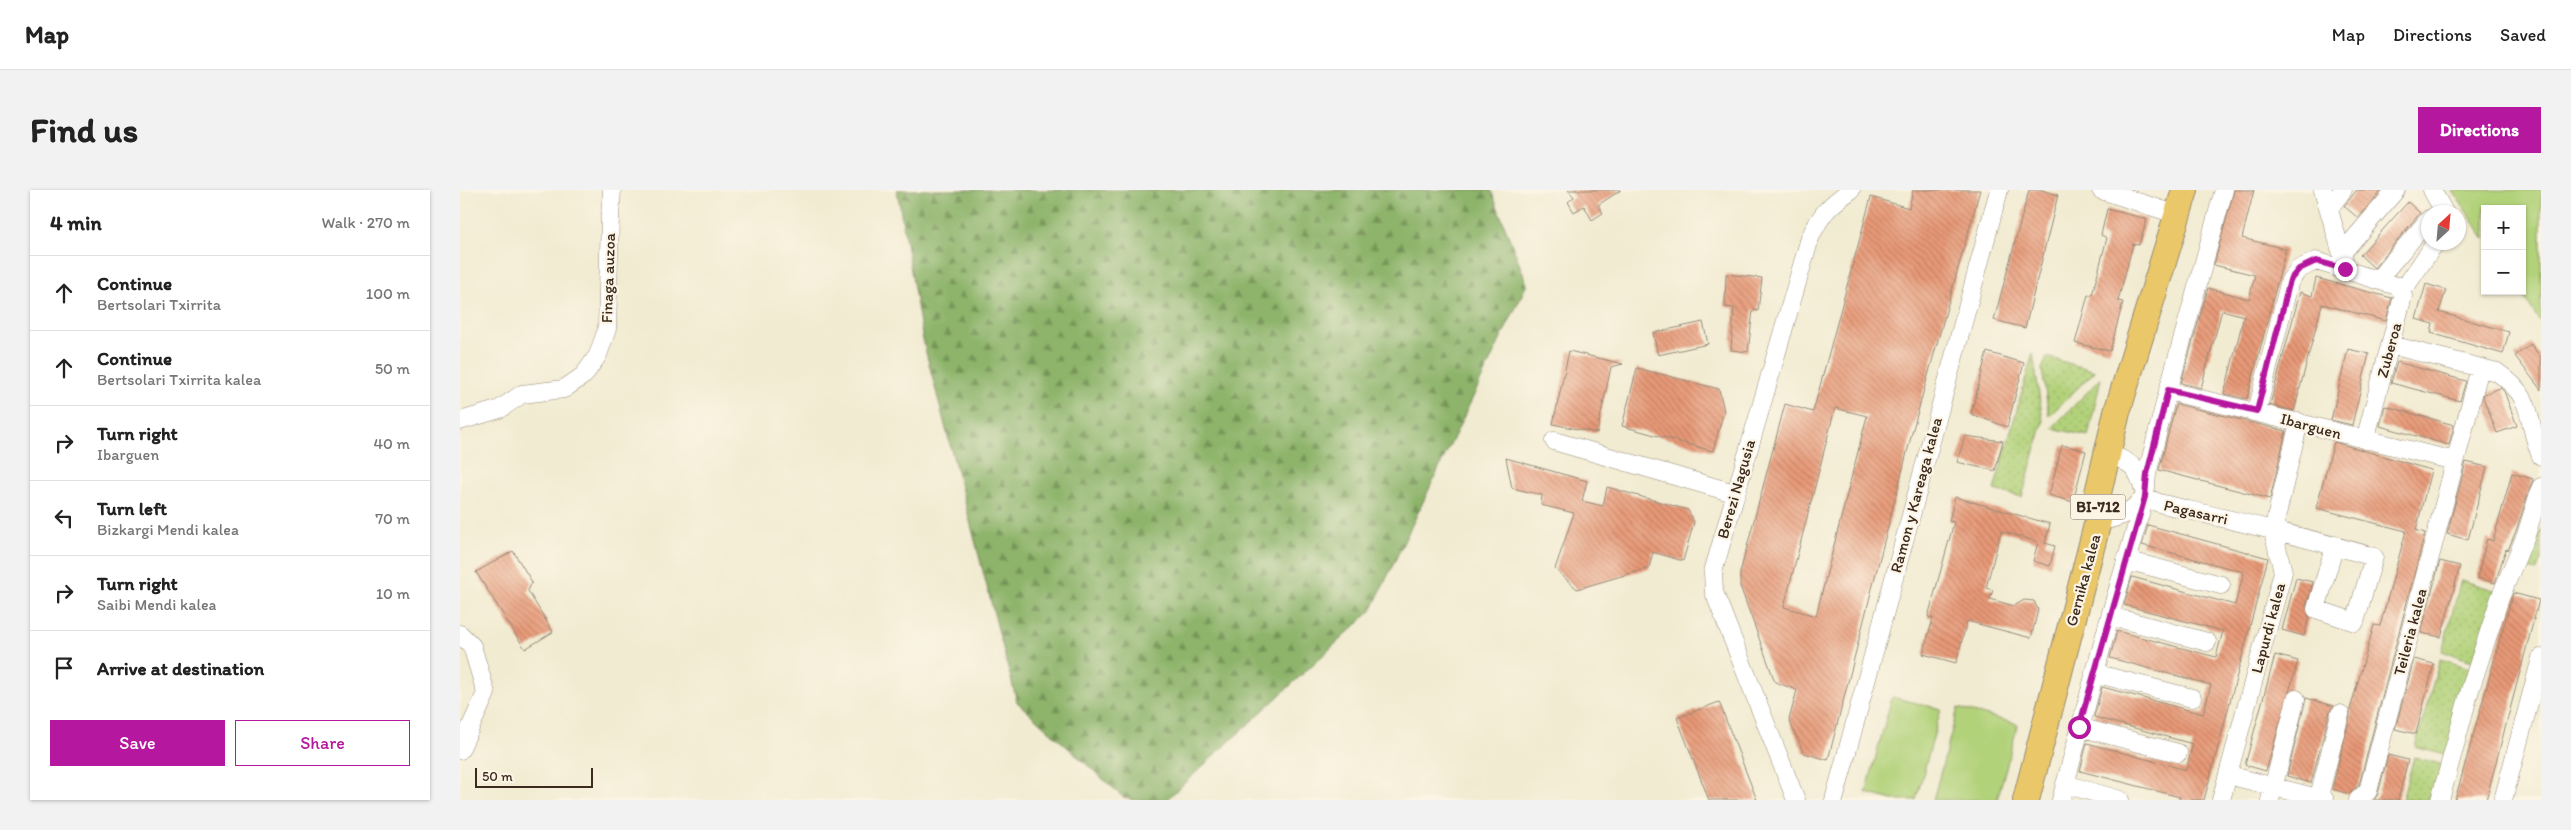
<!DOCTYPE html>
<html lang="en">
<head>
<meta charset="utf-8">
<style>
  body { margin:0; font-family:Itim,sans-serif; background:#f2f2f2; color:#222 }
  .controls { position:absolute; right:15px; top:15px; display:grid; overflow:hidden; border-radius:0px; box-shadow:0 1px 4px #0004 }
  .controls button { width:45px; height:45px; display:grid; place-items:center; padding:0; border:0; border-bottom:1px solid #e0e0e0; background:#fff; color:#222; font:25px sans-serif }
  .compass { position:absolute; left:1961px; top:15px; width:45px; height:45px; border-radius:50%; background:#fff; box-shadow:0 1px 4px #0004; rotate:26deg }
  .scale { position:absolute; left:15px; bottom:12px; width:118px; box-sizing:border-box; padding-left:5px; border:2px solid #3b2a1e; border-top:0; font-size:14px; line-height:18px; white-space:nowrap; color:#3b2a1e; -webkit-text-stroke:4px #fcf5e5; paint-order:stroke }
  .stop { position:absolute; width:15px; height:15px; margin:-11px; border:4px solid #b5179e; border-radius:50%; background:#fff }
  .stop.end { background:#b5179e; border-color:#fff; box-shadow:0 1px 5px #0008 }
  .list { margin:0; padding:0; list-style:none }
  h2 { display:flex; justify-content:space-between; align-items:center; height:65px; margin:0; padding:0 20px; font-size:21px }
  h2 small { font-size:16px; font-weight:400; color:#767676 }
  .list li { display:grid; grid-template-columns:32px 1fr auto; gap:15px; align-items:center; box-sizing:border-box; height:75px; padding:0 20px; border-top:1px solid #e0e0e0 }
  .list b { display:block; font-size:19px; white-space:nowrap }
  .list p { margin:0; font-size:16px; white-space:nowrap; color:#767676 }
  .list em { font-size:16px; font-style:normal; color:#767676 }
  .actions { display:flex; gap:10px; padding:15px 20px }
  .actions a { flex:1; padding:11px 0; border:1px solid #b5179e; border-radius:0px; text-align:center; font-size:18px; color:#b5179e }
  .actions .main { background:#b5179e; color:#fff }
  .icon { flex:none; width:28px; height:28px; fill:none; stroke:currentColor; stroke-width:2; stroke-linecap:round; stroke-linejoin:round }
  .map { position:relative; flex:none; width:2081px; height:610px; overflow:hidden; border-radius:0px }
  header { display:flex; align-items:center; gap:30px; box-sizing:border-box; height:70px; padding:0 25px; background:#fff; border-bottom:1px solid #e0e0e0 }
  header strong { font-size:24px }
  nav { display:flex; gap:28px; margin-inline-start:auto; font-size:18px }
  .intro { display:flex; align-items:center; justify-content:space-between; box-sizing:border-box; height:120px; padding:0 30px }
  h1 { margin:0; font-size:35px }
  .button { padding:12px 22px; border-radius:0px; background:#b5179e; color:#fff; font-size:18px; font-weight:700 }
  main { display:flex; gap:30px; padding:0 30px }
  aside { flex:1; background:#fff; border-radius:0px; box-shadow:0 1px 4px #0004 }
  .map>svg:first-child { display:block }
  .green { fill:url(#green-dots); stroke:#767e4c }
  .forest { fill:url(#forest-firs); stroke:#646f44 }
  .pitch { fill:#b2d27a; stroke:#767e4c }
  .building { fill:url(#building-back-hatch); fill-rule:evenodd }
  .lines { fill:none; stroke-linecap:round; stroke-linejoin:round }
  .street-casing { stroke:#968a78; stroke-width:19 }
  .primary-casing { stroke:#968a78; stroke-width:28 }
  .street { stroke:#fff; stroke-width:18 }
  .primary { stroke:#eac769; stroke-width:26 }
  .route { stroke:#b5179e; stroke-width:6 }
  .labels { text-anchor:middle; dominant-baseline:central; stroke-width:4.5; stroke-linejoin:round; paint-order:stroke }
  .shield { fill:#fcf5e5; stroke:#75675a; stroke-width:1 }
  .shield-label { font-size:15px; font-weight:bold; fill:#3b2a1e }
  .street-label { font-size:16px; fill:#3b2a1e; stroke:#fcf5e5 }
</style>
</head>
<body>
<header>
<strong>Map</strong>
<nav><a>Map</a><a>Directions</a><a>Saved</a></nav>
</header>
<div class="intro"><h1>Find us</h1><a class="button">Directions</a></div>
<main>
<aside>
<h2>4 min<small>Walk · 270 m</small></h2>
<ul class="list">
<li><svg class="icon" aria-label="ahead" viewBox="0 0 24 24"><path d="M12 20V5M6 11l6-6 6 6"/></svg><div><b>Continue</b><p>Bertsolari Txirrita</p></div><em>100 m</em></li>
<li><svg class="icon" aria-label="ahead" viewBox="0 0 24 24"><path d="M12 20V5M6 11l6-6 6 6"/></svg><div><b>Continue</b><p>Bertsolari Txirrita kalea</p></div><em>50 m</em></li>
<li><svg class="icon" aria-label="right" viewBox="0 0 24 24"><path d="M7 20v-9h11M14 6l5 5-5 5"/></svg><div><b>Turn right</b><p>Ibarguen</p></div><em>40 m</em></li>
<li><svg class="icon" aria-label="left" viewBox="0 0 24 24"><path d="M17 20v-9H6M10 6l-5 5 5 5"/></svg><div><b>Turn left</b><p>Bizkargi Mendi kalea</p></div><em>70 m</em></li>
<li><svg class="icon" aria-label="right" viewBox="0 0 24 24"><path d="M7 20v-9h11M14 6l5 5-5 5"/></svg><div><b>Turn right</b><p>Saibi Mendi kalea</p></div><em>10 m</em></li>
<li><svg class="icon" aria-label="arrive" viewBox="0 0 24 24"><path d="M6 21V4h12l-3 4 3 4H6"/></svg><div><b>Arrive at destination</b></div></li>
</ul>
<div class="actions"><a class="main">Save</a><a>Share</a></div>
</aside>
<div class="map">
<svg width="2081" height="610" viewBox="0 0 2081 610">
  <defs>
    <pattern id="green-dots" width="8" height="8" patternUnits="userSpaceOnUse" patternTransform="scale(1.25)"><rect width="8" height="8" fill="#b2d27a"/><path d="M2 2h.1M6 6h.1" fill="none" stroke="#9ab469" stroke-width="1.8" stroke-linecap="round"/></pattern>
    <pattern id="forest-firs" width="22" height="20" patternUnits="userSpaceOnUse" patternTransform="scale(1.25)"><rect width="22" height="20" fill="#8db46a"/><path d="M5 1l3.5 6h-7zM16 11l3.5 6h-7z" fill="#749357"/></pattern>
    <pattern id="building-back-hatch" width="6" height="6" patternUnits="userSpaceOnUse" patternTransform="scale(1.25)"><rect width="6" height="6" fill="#e89977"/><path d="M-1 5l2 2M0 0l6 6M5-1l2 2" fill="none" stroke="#bd7d61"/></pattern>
  </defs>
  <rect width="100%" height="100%" fill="#fcf5e5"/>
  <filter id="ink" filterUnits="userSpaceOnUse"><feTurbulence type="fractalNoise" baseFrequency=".02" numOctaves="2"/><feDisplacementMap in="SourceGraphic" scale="10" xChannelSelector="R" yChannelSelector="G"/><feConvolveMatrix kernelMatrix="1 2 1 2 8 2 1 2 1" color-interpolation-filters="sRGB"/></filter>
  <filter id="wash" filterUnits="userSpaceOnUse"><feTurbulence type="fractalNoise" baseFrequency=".0096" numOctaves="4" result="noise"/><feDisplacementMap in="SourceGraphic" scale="20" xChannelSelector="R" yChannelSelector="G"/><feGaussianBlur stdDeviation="1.12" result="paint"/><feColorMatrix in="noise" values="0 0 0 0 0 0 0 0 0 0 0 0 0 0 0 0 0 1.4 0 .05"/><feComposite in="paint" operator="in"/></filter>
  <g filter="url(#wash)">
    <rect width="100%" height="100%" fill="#f1ebd1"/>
    <!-- green -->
    <path class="green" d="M1573,163L1583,232L1562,307L1534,300Z
      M1587,167L1635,181L1589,226L1582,179Z
      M1641,188L1628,246L1592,238Z
      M2081,339V369L2077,381L2062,378Z
      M2001,390L2037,401L2018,473L1982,461Z
      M1980,469L2017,480L1992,567L1955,557Z
      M1954,567L1988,576L1979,610H1942Z"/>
    <!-- forest -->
    <path class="forest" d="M437,0H1031L1067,94L911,421L706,610H673L663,607L557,512L463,151Z"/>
    <!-- pitch -->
    <path class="pitch" d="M1992,0H2081V133L2060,101H2062V19H2025V49Z
      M1432,507L1481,519L1456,610H1433L1406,603Z
      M1498,518L1558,534L1537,610H1473Z"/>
    <g id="blocks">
      <!-- building -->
      <path class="building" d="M1108,0H1161L1138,15L1143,23L1132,30L1124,16L1114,22L1108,12L1114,7Z
        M1453,0H1520L1453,239L1368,570L1344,563L1329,530L1337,500L1315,492L1280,396V383L1325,214L1353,222L1411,7L1449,18ZM1375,218L1407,226L1356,426L1324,417Z
        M1569,0H1582L1598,5L1565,138L1534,130Z
        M1774,0H1794L1782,48L1826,59L1787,209L1764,204L1784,126L1762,120L1741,198L1721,193L1748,98L1789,109L1795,85L1754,75Z
        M1897,0H1922L1898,28L1884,16Z
        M1948,12L1960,23L1914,78L1900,65Z
        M1647,19L1687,29L1679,55L1673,54L1658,111L1663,112L1650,161L1615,153L1628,105H1632L1647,48L1641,45Z
        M1266,84L1302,88L1298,121L1293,120L1288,162L1271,160L1274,118L1265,117Z
        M1856,88L1932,108L1926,131L1862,114L1834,221L1810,215L1840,102L1852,106Z
        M1966,94L1986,100L1979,122L2049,142L2043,164L1971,143L1973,134L1956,129Z
        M1243,132L1248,154L1198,165L1193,143Z
        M2071,154L2081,168V200L2055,166Z
        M1888,159L1909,164L1892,235L1871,230Z
        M1109,161L1163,174L1151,177L1137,243L1093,234Z
        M1527,162L1564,173L1547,237L1511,224Z
        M1937,172L2006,191L2000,211L1931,193Z
        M1177,178L1259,199L1264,221L1253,261L1162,236Z
        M2040,198L2044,201L2057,236L2037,243L2023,207L2024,204Z
        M1716,214L1826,241L1810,309L1699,280Z
        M1925,216L1994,235L1989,255L1920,236Z
        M1505,246L1543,251L1535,281L1497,272Z
        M1874,252L1971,280L1956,340L1965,343L1899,595L1889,604L1872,599L1890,527V520L1914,435L1920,436L1946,341L1856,318Z
        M1602,255L1626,261L1613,312L1589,305Z
        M1046,268L1127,291L1122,311L1143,316L1147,297L1228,320L1234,332L1223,371L1193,362L1189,378L1117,399L1095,379L1114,323L1081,315L1082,305L1052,298Z
        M2006,272L2027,277L2008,350L1987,344Z
        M2052,283L2073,289L2056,341L2048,360L2046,359L2035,393L2017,388L2027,349L2033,351Z
        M1495,307L1590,334L1585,353L1595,356L1590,376L1573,371L1578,352L1541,341L1526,398L1533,400L1530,409L1554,416L1564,410L1574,411L1578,420L1571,448L1507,431L1496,473L1463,464L1473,428L1468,427L1494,332L1489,331Z
        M1688,335L1808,368L1744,610H1719L1720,607L1620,581L1627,553L1726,580L1733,554L1634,527L1642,497L1743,524L1751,495L1650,468L1657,441L1756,467L1763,441L1664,415L1672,387L1775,415L1784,382L1682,355Z
        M53,361L72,392L68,401L93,442L65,459L16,382Z
        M1980,371L2000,376L1981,447L1961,443Z
        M1836,388L1853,392L1846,416L1849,427L1844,446L1822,440Z
        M2053,403L2079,410L2026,610H1995Z
        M1815,465L1838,471L1806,581L1785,575Z
        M1954,469L1974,474L1956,544L1935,539Z
        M1846,508L1874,516L1870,521L1851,593L1827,586Z
        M1259,512L1297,610H1249L1217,528Z
        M1928,565L1948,570L1938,610H1914L1918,604Z"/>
    </g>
  </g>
  <g filter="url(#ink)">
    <use href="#blocks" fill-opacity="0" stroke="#968a78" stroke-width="1"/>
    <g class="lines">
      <defs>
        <path id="street" d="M1641,0L1718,25
          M1863,0L1884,71
          M1972,0L1984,22
          M1870,17L1883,0
          M1882,63L1936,0
          M1918,89L1969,29
          M1940,97L1948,93L1976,52
          M1931,155L2037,182C2077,210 2065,228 2081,266
          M1708,201L1995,271
          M1797,221L1830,90L1839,79L1856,71L1940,97L1943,106L1905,250
          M0,231L40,219L62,204L104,199L124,185L138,165L147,139L150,27L152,0
          M1094,251L1274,303
          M1647,263C1671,273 1677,275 1684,301
          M1685,307L1699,313C1771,330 1843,346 1914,367L1895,432L1856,419L1875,355
          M1638,331C1659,329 1669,323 1683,309
          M1666,370L1761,395
          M1650,426L1747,452
          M0,444L12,456L26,503L0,560
          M1634,483L1732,508
          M1619,537L1718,563
          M1768,585L1865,610
          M1605,594L1660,610
          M1336,610L1254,402L1253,382L1350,48C1361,23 1370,15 1391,0
          M1374,610L1539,0
          M1601,610L1650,426L1685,307L1687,284L1708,201L1764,0
          M1761,610L1823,382L1813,341L1839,232
          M1810,610L1836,509
          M1858,610L1880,524
          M1898,610L1908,601L2020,178
          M1980,610L2010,500L2040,408L2066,345L2081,297
          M2043,610L2081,468"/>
        <path id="primary" d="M1566,610L1638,331V303L1657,222L1725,0"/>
      </defs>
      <!-- street casing -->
      <use href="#street" class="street-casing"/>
      <!-- primary casing -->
      <use href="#primary" class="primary-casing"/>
      <!-- street -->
      <use href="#street" class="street"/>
      <!-- primary -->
      <use href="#primary" class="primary"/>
    </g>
  </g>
  <g class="lines" filter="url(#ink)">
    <!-- route -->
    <path class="route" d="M1619,537L1685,307L1687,284L1708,200L1797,221L1830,90L1839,79L1856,71L1885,79"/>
  </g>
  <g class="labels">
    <!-- shield labels -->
    <rect class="shield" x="1610.5" y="304.5" width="55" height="25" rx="4"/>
    <g class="shield-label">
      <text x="1638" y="317">BI-712</text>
    </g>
    <!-- street labels -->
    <g class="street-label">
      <text transform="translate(148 88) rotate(-88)">Finaga auzoa</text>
      <text transform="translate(1929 160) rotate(-75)">Zuberoa</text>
      <text transform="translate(1851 236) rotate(15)">Ibarguen</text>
      <text transform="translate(1276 299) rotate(-74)">Berezi Nagusia</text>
      <text transform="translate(1456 305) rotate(-75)">Ramon y Kareaga kalea</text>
      <text transform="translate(1736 322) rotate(13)">Pagasarri</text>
      <text transform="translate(1623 390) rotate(-75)">Gernika kalea</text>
      <text transform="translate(1808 438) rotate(-75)">Lapurdi kalea</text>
      <text transform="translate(1950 442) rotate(-75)">Teileria kalea</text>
    </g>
  </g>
</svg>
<div class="controls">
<button>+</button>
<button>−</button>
</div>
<svg class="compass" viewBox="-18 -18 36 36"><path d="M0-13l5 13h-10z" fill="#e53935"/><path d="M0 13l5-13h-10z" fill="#767676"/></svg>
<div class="scale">50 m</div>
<div class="stop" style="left:1619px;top:537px"></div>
<div class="stop end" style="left:1885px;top:79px"></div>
</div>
</main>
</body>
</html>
